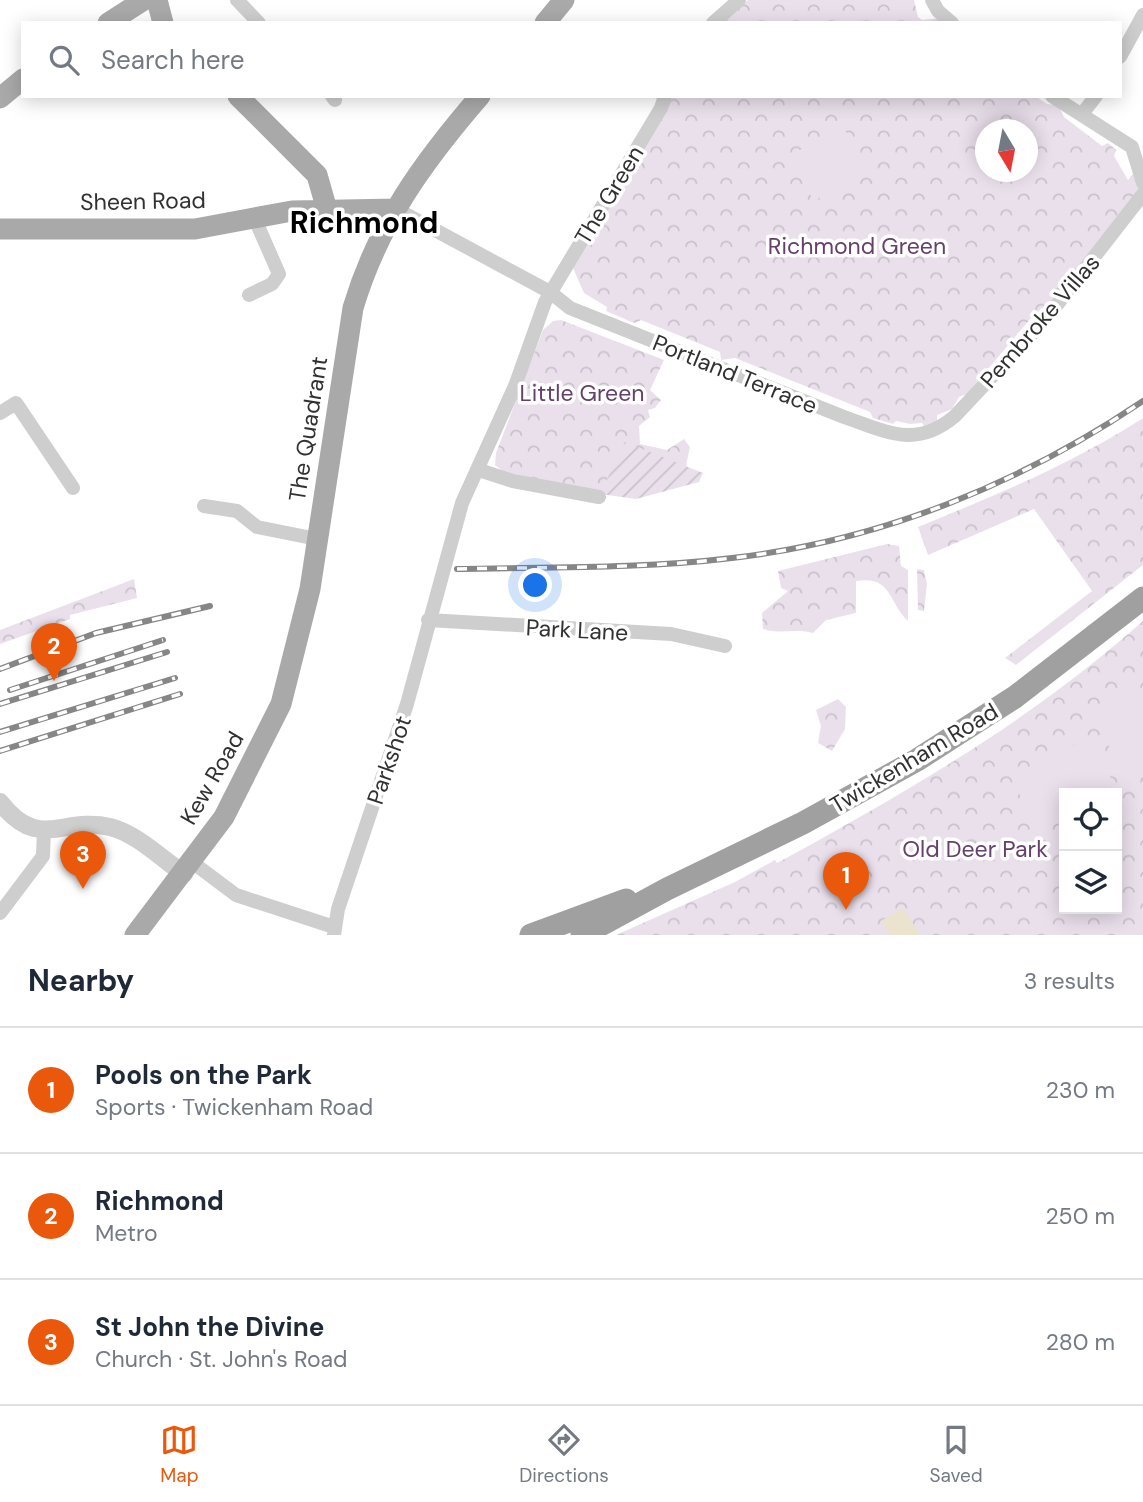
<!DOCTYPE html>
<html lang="en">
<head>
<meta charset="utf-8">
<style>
  body { margin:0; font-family:"DM Sans",sans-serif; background:#f6f6f7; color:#1f2937 }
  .controls { position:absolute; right:21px; bottom:21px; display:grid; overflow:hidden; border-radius:0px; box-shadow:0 4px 18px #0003 }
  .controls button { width:63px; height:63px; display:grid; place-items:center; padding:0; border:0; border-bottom:2px solid #e0e1e3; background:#fff; color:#1f2937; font:35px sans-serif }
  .compass { position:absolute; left:975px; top:119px; width:63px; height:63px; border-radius:50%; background:#fff; box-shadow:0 4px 18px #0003; rotate:170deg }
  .you { position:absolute; left:536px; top:586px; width:24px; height:24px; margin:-18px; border:5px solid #fff; border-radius:50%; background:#1a73e8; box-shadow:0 0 0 10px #1a73e833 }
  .badge { display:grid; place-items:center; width:46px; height:46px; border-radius:50%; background:#ea580c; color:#fff; font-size:23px; font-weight:700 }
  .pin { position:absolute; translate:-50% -58px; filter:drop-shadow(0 2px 4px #0008) }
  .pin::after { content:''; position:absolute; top:37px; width:24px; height:21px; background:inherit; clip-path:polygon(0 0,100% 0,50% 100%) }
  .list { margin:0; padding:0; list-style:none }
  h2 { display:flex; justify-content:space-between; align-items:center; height:91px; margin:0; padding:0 28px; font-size:30px }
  h2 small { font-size:23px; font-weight:400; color:#747a83 }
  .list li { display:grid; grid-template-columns:46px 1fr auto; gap:21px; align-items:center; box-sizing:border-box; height:126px; padding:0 28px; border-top:2px solid #e0e1e3 }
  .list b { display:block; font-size:26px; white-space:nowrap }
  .list p { margin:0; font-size:23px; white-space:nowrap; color:#747a83 }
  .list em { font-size:23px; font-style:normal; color:#747a83 }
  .icon { flex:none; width:38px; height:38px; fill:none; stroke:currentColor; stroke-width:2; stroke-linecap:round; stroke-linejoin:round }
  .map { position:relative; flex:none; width:1143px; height:935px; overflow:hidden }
  .search { position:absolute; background:#fff; box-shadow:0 4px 18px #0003; left:21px; right:21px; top:21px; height:77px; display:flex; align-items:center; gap:18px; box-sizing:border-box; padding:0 24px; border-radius:0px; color:#747a83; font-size:26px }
  .sheet { height:469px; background:#fff }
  nav { display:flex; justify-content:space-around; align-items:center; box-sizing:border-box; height:98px; border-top:2px solid #e0e1e3; background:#fff; font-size:19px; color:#747a83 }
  nav a { display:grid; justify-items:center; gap:4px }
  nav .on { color:#ea580c }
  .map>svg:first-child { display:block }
  .forest { fill:url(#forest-crowns); fill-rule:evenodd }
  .garden { fill:url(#garden-furrows) }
  .pitch { fill:#eae0ec }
  .water { fill:#ebe3cd }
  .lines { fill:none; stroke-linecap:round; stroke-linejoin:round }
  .minor { stroke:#cecece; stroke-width:14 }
  .tertiary { stroke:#cecece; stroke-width:18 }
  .primary { stroke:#a9a9a9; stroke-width:21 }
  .trunk { stroke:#a0a0a0; stroke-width:23 }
  .rail-casing { stroke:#868686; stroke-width:6 }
  .rail { stroke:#fff; stroke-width:3.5; stroke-dasharray:10; stroke-linecap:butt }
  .labels { text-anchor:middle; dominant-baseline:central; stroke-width:7; stroke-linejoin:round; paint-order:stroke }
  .street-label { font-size:23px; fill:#313131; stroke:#fff }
  .park-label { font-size:23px; fill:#65406a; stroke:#fff }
  .district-label { font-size:30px; font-weight:bold; fill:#000; stroke:#fff }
</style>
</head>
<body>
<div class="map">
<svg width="1143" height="935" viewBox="0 0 1143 935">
  <defs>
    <pattern id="forest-crowns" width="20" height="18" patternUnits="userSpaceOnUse" patternTransform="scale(1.75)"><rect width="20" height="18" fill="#eae0ec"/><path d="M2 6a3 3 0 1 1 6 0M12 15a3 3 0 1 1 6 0" fill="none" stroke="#c9c1cb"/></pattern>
    <pattern id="garden-furrows" width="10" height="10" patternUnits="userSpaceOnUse" patternTransform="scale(1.75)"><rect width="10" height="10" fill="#eae0ec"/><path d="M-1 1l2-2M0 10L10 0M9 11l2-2" fill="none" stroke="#c9c1cb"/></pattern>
  </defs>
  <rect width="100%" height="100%" fill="#fff"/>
  <!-- forest -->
  <path class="forest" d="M748,0H914L918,17L922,20L939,18L944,23H720Z
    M673,96H1035L1047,104L1058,105L1064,117L1102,146L1108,143L1116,150L1114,156L1128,180L1143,161V206L1037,321L1031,318L967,394L959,397L952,409L937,415V424L926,429L922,423L910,424L896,421L893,424L873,418L870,412L735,358L721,360L720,352L641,320L634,323L606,311L607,307L584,293L573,268ZM986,130H1028V172H986Z
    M561,320L664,360L650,390L661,400L655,408L648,410L650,417L639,426L640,444L667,450L684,439L690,447L685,470L608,494L504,472L495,465L496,453L543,330L553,321Z
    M1143,418V565L1016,665L1005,658L1092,591L1034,509L928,555L918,527C996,495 1072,464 1143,418Z
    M887,544L899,546L901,566L908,570V621C888,602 892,575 856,581V613L826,620L813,633C795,628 781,635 763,629L762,613L788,591L781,588L778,571Z
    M917,569L924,570L927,584L924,611L918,610Z
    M134,579L137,598L70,615V619L0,644V630Z
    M1143,621V935H616L735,882L775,860L777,863C906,793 1033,719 1143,621ZM1064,793H1117V909H1064Z
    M838,699L846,707L845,729L832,751L818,743L821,726L816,710Z"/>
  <!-- garden -->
  <path class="garden" d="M625,442L703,473L699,482L636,499L600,494Z"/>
  <!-- pitch -->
  <path class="pitch" d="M842,125L868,170L814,201L788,157Z
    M1143,689V766L1124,776L1093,715Z
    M1091,737L1117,791L1064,793V816L1037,829L1010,776Z"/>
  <!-- water -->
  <path class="water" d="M903,908L920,935H890L881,921Z"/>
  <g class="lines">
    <!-- minor -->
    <path class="minor" d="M237,0L259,23
      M932,0L938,11L952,23
      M713,23L739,0
      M1120,57L1143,15
      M332,96L335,100
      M1052,96L1132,147L1143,183
      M1082,114L1096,96
      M396,209L550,292L570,308L844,417C887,432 916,449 955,416L1046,319L1143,194
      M249,295L272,284L279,274L254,217
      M0,413L16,403L73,488
      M479,470L513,481L599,497
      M204,506L237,511L257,527L317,539
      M428,620L671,634L725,646
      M192,862L236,895L334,927
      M0,913L43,856L44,829
      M334,935L338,909L407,704L462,503L515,386L545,302L661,108L665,96"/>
    <!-- tertiary -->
    <path class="tertiary" d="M0,802C39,852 62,816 110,827C136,833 162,859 184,874"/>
    <!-- primary -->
    <path class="primary" d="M157,0L163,23
      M108,23L144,0
      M545,23L564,0
      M238,96L317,175L327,210
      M0,98L23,79
      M0,229H195L292,211L396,209
      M135,935L224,817L281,704L310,589L353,308C378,224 423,162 480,96"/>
    <!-- trunk -->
    <path class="trunk" d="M531,935L626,900
      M582,935L667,889L803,823L917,760L1015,697L1143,598"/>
    <defs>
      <path id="rail" d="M457,569C549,567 641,569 732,558C880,541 1020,484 1143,401
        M0,669L96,633L210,606
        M10,690L163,640
        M0,704L167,652
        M0,732L175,678
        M0,751L180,694"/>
    </defs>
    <!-- rail casing -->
    <use href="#rail" class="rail-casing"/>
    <!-- rail -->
    <use href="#rail" class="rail"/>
  </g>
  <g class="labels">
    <!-- street labels -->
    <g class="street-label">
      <text transform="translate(609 195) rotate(-59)">The Green</text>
      <text transform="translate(143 201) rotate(-1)">Sheen Road</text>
      <text transform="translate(1040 321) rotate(-49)">Pembroke Villas</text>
      <text transform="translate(735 374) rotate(22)">Portland Terrace</text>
      <text transform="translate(308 429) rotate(-81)">The Quadrant</text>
      <text transform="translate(577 630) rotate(3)">Park Lane</text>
      <text transform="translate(914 758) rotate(-31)">Twickenham Road</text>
      <text transform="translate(389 760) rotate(-71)">Parkshot</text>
      <text transform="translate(212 778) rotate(-60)">Kew Road</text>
    </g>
    <!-- park labels -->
    <g class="park-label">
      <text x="857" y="246">Richmond Green</text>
      <text x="582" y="393">Little Green</text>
      <text x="975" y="849">Old Deer Park</text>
    </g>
    <!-- district labels -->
    <g class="district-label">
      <text x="364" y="222">Richmond</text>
    </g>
  </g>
</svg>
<div class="controls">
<button><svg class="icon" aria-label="locate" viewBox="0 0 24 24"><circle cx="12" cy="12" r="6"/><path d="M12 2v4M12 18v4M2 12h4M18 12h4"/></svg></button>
<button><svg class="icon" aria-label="layers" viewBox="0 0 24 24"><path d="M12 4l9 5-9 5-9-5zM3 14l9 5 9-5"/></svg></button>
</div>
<svg class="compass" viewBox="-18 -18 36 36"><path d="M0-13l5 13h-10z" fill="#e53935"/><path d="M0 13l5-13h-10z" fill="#747a83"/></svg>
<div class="you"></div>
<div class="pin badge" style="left:846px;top:910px">1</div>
<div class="pin badge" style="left:54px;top:681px">2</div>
<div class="pin badge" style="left:83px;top:889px">3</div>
<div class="search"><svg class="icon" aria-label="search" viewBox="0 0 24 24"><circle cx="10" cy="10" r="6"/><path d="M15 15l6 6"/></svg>Search here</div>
</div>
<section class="sheet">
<h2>Nearby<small>3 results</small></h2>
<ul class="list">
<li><span class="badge">1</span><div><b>Pools on the Park</b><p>Sports · Twickenham Road</p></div><em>230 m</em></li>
<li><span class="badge">2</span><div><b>Richmond</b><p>Metro</p></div><em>250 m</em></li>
<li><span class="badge">3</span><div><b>St John the Divine</b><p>Church · St. John's Road</p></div><em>280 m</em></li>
</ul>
</section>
<nav>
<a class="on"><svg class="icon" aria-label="map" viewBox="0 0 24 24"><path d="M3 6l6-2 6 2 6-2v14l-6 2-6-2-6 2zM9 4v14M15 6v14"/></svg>Map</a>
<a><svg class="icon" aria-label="directions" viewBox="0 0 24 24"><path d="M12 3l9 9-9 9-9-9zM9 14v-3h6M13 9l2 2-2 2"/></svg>Directions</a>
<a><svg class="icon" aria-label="saved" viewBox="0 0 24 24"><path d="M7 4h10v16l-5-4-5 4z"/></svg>Saved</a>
</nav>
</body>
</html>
